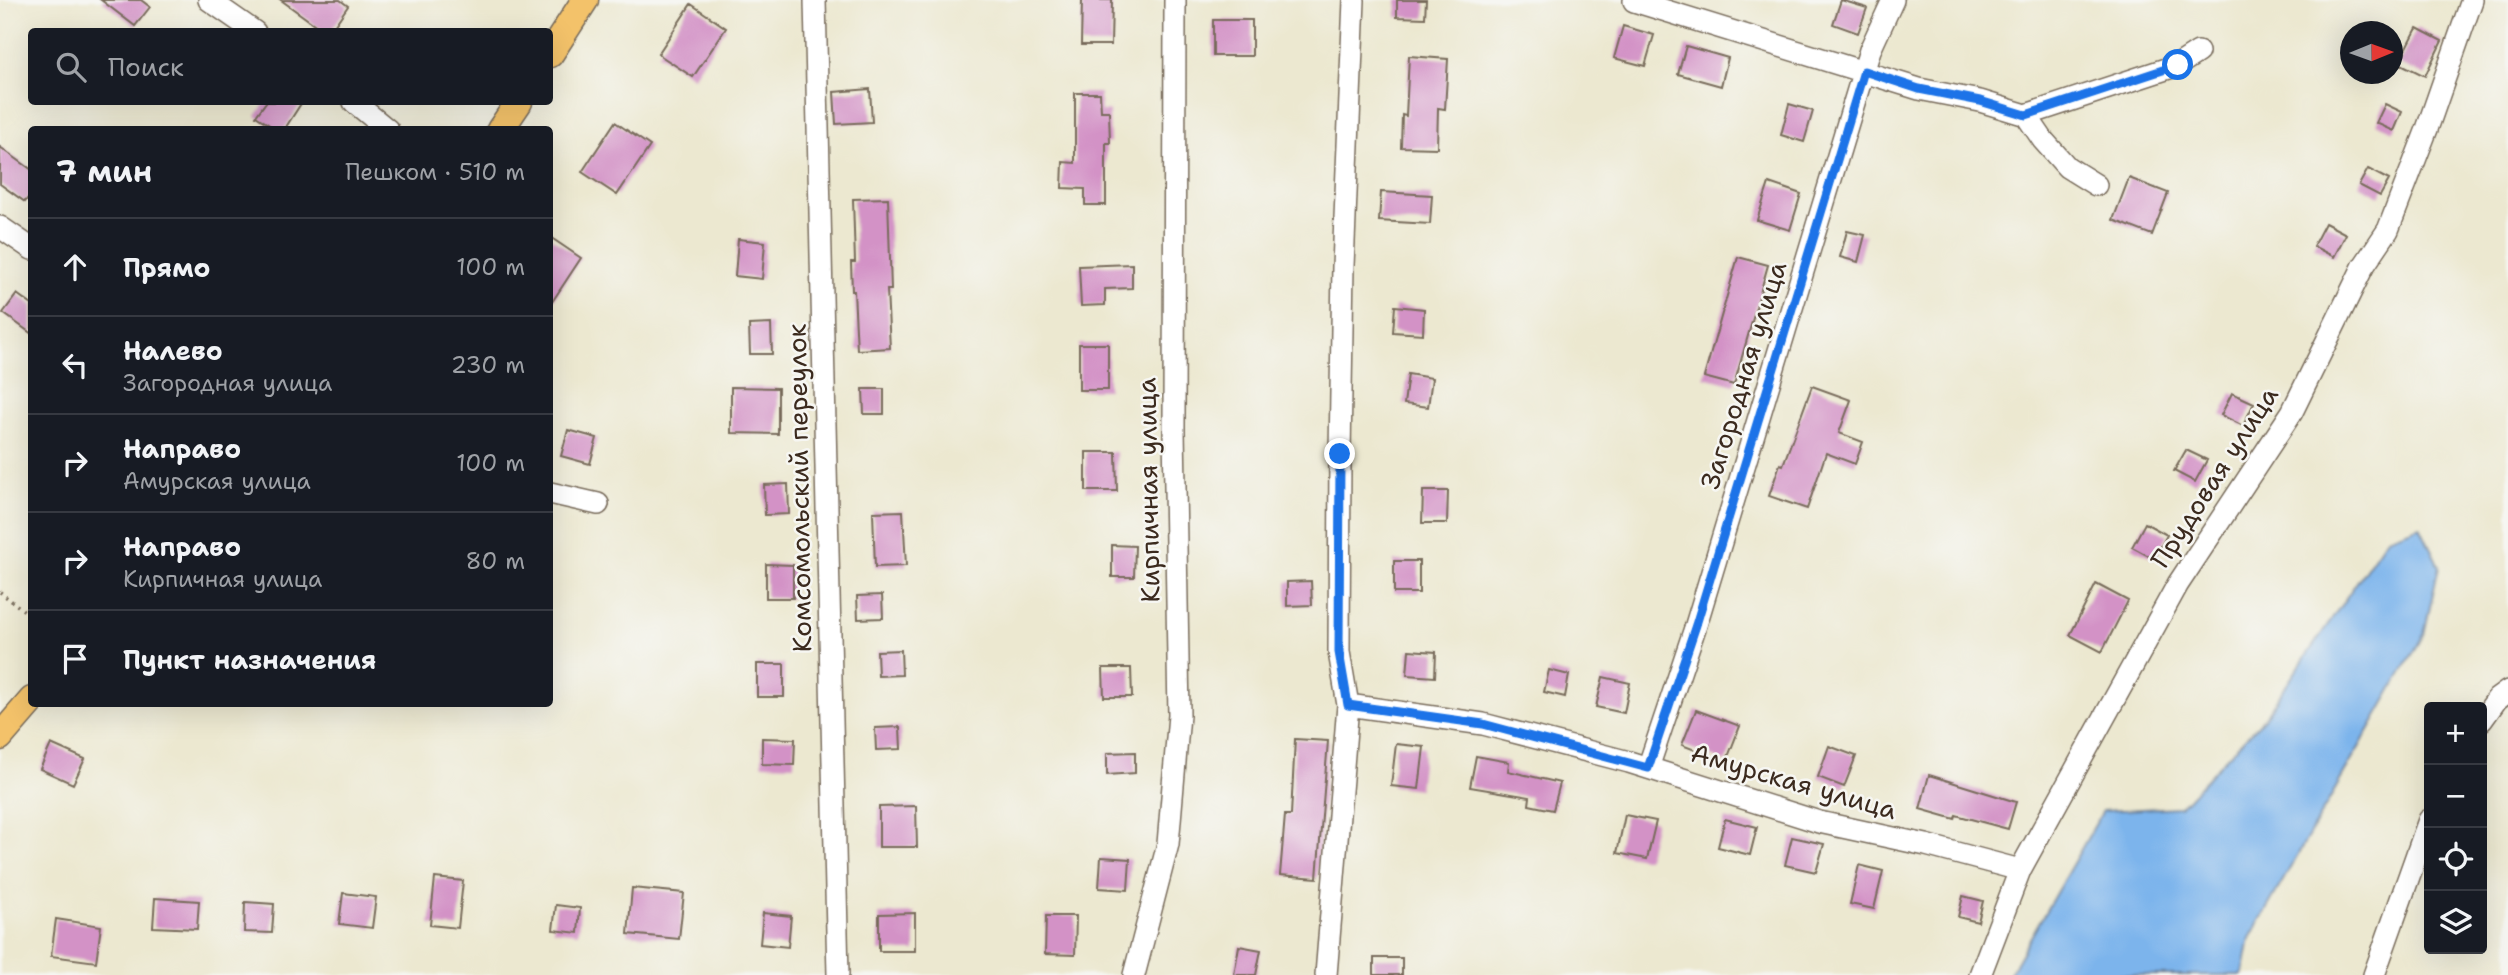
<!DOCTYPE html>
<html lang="ru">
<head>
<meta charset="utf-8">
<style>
  body { margin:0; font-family:"Shantell Sans",sans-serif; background:#20242c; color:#f1f3f6 }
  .controls { position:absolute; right:21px; bottom:21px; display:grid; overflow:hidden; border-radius:7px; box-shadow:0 7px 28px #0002 }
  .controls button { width:63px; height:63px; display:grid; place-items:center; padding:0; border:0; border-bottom:2px solid #363941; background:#171b24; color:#f1f3f6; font:35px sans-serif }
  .compass { position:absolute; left:2340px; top:21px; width:63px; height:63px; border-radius:50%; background:#171b24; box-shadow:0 7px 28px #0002; rotate:89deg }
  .stop { position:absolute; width:21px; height:21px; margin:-16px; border:5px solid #1a73e8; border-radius:50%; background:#fff }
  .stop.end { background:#1a73e8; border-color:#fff; box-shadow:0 2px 7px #0008 }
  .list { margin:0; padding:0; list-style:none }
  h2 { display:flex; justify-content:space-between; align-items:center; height:91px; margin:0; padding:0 28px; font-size:30px }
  h2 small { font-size:23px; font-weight:400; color:#9ea1a6 }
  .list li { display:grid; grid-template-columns:46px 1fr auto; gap:21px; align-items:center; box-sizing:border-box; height:98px; padding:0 28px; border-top:2px solid #363941 }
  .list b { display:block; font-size:26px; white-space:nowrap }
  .list p { margin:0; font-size:23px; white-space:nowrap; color:#9ea1a6 }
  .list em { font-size:23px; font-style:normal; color:#9ea1a6 }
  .icon { flex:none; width:38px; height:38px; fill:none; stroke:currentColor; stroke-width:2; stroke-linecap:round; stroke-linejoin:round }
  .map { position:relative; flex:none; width:2508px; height:975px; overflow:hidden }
  .search { position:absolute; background:#171b24; box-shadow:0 7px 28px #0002; left:28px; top:28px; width:525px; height:77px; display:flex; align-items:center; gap:18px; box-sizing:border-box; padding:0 24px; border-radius:7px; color:#9ea1a6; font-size:26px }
  .panel { position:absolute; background:#171b24; box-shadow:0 7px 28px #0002; left:28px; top:126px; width:525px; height:581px; border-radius:7px }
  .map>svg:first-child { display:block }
  .water { fill:#7bb4ec; stroke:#5b6f85; stroke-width:2 }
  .building { fill:#d392c6 }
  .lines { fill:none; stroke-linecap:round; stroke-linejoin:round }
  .minor-casing { stroke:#796c5c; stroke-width:24 }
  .major-casing { stroke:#796c5c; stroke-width:29 }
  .path { stroke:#796c5c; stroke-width:3.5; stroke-dasharray:2 5; stroke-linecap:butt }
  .minor { stroke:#fff; stroke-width:21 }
  .major { stroke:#f3c26a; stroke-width:26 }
  .route { stroke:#1a73e8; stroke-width:9 }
  .labels { text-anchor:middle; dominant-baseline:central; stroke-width:5; stroke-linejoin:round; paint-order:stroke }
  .street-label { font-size:26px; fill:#3b2a1e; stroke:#f6f6f2 }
</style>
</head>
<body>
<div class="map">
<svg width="2508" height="975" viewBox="0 0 2508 975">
  <rect width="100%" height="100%" fill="#f6f6f2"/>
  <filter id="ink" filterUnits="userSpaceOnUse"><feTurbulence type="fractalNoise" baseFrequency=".0143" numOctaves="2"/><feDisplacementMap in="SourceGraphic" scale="14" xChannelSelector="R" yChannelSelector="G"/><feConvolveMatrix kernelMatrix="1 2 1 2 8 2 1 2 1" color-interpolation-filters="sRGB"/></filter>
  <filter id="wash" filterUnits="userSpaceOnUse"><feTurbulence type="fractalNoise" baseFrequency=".00686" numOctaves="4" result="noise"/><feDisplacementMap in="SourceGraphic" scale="28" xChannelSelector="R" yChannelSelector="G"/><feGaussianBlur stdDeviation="1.57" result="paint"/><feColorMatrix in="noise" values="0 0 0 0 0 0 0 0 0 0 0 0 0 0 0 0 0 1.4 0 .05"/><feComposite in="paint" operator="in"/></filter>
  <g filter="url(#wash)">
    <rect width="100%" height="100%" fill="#ece8d0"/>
    <!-- water -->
    <path class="water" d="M2420,526L2439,566L2424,634L2250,938L2243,975H2009L2103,811L2180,807L2264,718L2387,538Z"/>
    <g id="blocks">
      <!-- building -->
      <path class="building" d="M101,0H141L150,7L135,26Z
        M281,0H340L348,6L330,32H325Z
        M1082,0H1112L1111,45H1081Z
        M1397,0H1426L1425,18L1397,17Z
        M1841,0L1867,8L1858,33L1833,24Z
        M691,4L726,28L693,77L658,54Z
        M1213,20H1252V56H1213Z
        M1623,26L1654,35L1645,66L1614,58Z
        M2417,28L2442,41L2425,76L2399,63Z
        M1686,46L1728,58L1721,86L1678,74Z
        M1409,56L1448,59L1445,109L1438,108L1437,148L1401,147L1402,115L1406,116Z
        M870,89L872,122L836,124L834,92Z
        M1075,93H1100L1101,111H1109L1110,143H1106V205H1085V189L1062,188L1063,162L1075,163Z
        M266,102H302L284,130H277L256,116Z
        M1789,104L1813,111L1804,142L1781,135Z
        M2385,104L2402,112L2394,131L2376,123Z
        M615,122L650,146L617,195L582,172Z
        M0,147L32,170V192L25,202L0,184Z
        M2368,169L2389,180L2380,196L2359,185Z
        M2129,178L2168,193L2152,235L2113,220Z
        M1769,183L1801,194L1790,230L1757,220Z
        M1381,192L1432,195L1430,224L1379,221Z
        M888,198L891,290H887L890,348L857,350L854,291H852L851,262H855L853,199Z
        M2325,223L2346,234L2334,257L2313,246Z
        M1847,231L1865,235L1858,262L1840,257Z
        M550,237L581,258L550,305Z
        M738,239L765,242L762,279L735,276Z
        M1738,257L1768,265L1734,385L1704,377Z
        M1132,264V288L1105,289V305L1081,306L1079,266Z
        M17,294L32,305V334L3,313Z
        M1395,306L1424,309L1423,334L1393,332Z
        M771,324L772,354H750L749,325Z
        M1079,344H1108V390H1079Z
        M1408,374L1432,378L1428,407L1404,404Z
        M1812,386L1851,400L1839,433L1863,442L1855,464L1826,453L1807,509L1769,496L1780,464L1783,465Z
        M731,387L778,388V434L731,433Z
        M863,389H884V414H864Z
        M2232,393L2254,403L2243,426L2221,415Z
        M568,430L597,438L590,464L561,456Z
        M2186,450L2207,460L2195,482L2174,471Z
        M1086,452H1116L1117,491H1086Z
        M788,484L789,514L765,515L764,485Z
        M1423,491H1448L1447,523H1422Z
        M903,511L906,566L875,567L873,512Z
        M2145,523L2167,535L2154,559L2132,547Z
        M1112,545L1135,546L1134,577H1112Z
        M1394,561H1419V593H1394Z
        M766,564L793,565V598H766Z
        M1311,581L1312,605L1287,606V582Z
        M2096,584L2128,601L2102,652L2070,635Z
        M882,595L883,618L858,619L857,596Z
        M901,650L902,675L878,676L877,651Z
        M1409,650L1436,652L1435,677L1407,675Z
        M757,664H784V697H757Z
        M1103,668H1131L1132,697H1104Z
        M1549,670L1569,675L1565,697L1544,692Z
        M1603,677L1630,683L1624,713L1596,707Z
        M1696,710L1740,726L1726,762L1682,745Z
        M900,727L901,749L876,750L875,728Z
        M762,738L795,739L794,765L762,764Z
        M1295,739L1328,741L1317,878L1280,875L1285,815H1291Z
        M51,744L85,759L73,784L40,769Z
        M1396,744L1424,747L1419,789L1391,786Z
        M1829,746L1856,756L1844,787L1818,777Z
        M1135,752V773L1107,775V753Z
        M1476,756L1509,762L1508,771L1560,783L1553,810L1529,805L1530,797L1470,787Z
        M1929,775L2016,802L2008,829L1956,815L1955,819L1920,809Z
        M916,806L917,847H879V807Z
        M1625,815L1656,821L1647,859L1617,853Z
        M1725,819L1757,827L1750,855L1718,847Z
        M1792,837L1824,844L1816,872L1785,865Z
        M1101,857L1130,859L1128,890L1099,888Z
        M1859,865L1883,871L1874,909L1850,904Z
        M435,878L463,881L458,928L430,925Z
        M632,888L684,893L679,939L628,934Z
        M343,893L376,897L372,928L339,924Z
        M1963,896L1983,901L1978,922L1958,917Z
        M155,898L199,901L197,929L153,927Z
        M245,902L274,904L272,933L244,932Z
        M556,905L580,908L578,933L553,930Z
        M763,913L791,916L788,947L760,944Z
        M915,913V951H879V914Z
        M1046,916H1076L1075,955L1045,954Z
        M56,919L101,926L96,962L51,956Z
        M1239,946L1261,950L1256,975H1234Z
        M1374,958H1402V975H1374Z"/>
    </g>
  </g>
  <g filter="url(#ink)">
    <use href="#blocks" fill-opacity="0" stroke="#796c5c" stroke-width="2"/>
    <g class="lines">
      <defs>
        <path id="minor" d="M209,0L255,32
          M815,0L838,975
          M1634,1L1919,89L1980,101L2026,115L2043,140L2067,167L2096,185
          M354,102L388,130
          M2026,115L2178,65L2198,52
          M0,227L32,249
          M550,493L598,504
          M1348,705L1483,724L1629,762L1819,822L1926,845L2020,870
          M2482,720L2497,699L2508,691
          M1648,768L1696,625L1870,50L1893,0
          M1134,975L1168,844L1179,715L1174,430L1175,0
          M1326,975L1348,705L1339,652L1340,454L1343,266L1354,0
          M1980,975L2020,870L2178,584L2292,412L2363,267L2388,230L2427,129L2472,0
          M2374,975L2429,820"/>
        <path id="major" d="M550,54L585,0
          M500,130L519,102
          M0,737L32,700"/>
      </defs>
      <!-- minor casing -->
      <use href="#minor" class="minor-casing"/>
      <!-- major casing -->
      <use href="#major" class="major-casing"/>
      <!-- path -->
      <path class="path" d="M0,592L32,617"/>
      <!-- minor -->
      <use href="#minor" class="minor"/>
      <!-- major -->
      <use href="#major" class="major"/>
    </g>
  </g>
  <g class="lines" filter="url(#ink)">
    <!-- route -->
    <path class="route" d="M1340,454L1339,652L1348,705L1483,724L1648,768L1696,625L1864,71L1919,89L1980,101L2026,115L2178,65"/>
  </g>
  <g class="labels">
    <!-- street labels -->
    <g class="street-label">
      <text transform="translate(1743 375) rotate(-73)">Загородная улица</text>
      <text transform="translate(2214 477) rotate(-57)">Прудовая улица</text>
      <text transform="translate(799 488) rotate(-91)">Комсомольский переулок</text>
      <text transform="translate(1148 490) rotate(-91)">Кирпичная улица</text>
      <text transform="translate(1794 781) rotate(16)">Амурская улица</text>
    </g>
  </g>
</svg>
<div class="controls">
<button>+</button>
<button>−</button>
<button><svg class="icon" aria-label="locate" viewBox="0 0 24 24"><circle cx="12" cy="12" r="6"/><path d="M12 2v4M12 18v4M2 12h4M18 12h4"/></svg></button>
<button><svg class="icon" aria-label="layers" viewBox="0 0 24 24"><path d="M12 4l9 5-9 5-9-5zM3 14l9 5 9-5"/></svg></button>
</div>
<svg class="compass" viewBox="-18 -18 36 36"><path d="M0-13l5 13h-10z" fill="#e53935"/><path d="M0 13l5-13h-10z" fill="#9ea1a6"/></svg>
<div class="stop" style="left:2178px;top:65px"></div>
<div class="stop end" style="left:1340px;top:454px"></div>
<div class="search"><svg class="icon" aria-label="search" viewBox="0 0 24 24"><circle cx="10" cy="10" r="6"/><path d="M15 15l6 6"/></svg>Поиск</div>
<section class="panel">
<h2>7 мин<small>Пешком · 510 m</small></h2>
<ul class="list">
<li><svg class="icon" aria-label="ahead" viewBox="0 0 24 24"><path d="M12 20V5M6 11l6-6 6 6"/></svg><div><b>Прямо</b></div><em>100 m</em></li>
<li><svg class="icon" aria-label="left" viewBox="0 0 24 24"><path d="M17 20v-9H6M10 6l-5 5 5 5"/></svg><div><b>Налево</b><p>Загородная улица</p></div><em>230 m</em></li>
<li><svg class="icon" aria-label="right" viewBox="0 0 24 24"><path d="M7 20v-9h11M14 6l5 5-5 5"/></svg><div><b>Направо</b><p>Амурская улица</p></div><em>100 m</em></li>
<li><svg class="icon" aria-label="right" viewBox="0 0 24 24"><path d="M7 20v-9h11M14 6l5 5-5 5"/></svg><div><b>Направо</b><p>Кирпичная улица</p></div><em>80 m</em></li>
<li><svg class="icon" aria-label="arrive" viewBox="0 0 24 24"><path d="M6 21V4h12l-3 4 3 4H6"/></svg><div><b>Пункт назначения</b></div></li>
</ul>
</section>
</div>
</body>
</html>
